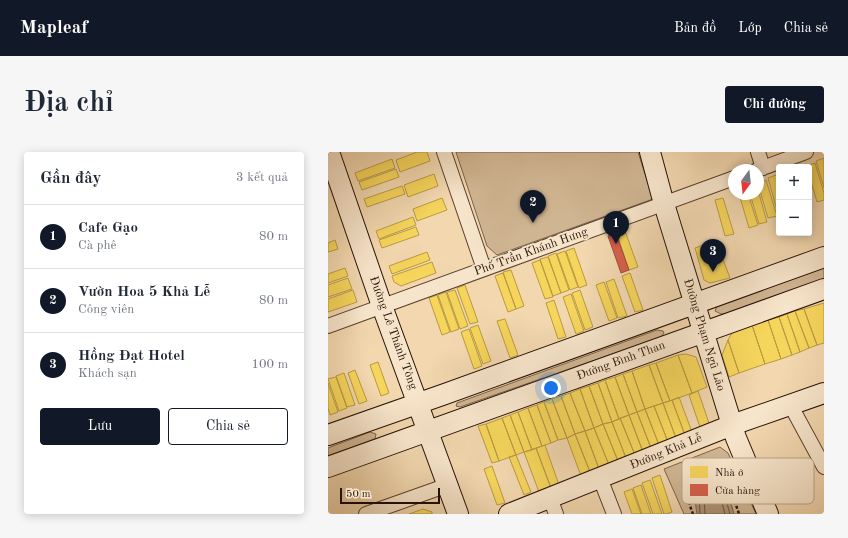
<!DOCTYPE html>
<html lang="vi">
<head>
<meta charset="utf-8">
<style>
  body { margin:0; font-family:"Old Standard TT",serif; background:#f6f6f7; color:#1f2937 }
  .controls { position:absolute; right:12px; top:12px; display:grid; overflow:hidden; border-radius:4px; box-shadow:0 2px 10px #0003 }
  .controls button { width:36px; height:36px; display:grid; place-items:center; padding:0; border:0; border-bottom:1px solid #e0e1e3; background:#fff; color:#1f2937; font:20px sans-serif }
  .compass { position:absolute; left:400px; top:12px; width:36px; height:36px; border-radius:50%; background:#fff; box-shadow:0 2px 10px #0003; rotate:195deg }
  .scale { position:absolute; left:12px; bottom:10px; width:100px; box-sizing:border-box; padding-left:4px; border:2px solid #281107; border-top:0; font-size:11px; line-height:14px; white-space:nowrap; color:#281107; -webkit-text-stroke:3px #f7e5cb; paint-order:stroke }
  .you { position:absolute; left:223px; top:236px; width:14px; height:14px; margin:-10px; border:3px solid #fff; border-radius:50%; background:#1a73e8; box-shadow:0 0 0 6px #1a73e833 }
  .badge { display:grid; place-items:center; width:26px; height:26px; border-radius:50%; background:#111827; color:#fff; font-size:13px; font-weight:700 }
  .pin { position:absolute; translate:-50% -33px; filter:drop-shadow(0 1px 2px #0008) }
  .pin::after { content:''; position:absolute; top:21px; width:14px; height:12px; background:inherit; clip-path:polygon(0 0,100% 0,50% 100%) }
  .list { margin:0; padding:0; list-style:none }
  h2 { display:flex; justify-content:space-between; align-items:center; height:52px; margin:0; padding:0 16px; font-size:17px }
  h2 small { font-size:13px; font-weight:400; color:#747a83 }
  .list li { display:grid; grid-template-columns:26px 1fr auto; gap:12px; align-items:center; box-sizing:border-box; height:64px; padding:0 16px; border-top:1px solid #e0e1e3 }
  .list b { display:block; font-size:15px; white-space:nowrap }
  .list p { margin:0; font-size:13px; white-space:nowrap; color:#747a83 }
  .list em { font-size:13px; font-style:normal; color:#747a83 }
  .actions { display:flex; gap:8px; padding:12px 16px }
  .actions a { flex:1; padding:9px 0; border:1px solid #111827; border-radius:4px; text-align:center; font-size:14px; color:#111827 }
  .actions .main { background:#111827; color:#fff }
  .map { position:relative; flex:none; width:496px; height:362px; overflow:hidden; border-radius:4px }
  header { display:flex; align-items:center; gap:24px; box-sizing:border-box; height:56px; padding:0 20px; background:#111827; color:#fff }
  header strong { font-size:19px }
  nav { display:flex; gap:22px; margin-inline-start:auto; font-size:14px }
  .intro { display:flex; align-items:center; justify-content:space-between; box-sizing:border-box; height:96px; padding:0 24px }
  h1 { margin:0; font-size:28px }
  .button { padding:10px 18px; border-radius:4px; background:#111827; color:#fff; font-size:14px; font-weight:700 }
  main { display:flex; gap:24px; padding:0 24px }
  aside { flex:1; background:#fff; border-radius:4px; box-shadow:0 2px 10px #0003 }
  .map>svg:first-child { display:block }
  .green { fill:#d0b592; stroke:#7c634c }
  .water { fill:#ad9476; stroke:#78604a }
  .homes { fill:#f6d55c; stroke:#b89a42 }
  .shops { fill:#d6604d; stroke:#a24838 }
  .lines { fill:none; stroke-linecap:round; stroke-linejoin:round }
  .shore { stroke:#6a523e; stroke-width:1 }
  .street-casing { stroke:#5a4231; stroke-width:16 }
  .secondary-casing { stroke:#281107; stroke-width:22 }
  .path { stroke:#281107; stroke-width:2.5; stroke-dasharray:3 2; stroke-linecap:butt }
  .street { stroke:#f7e5cb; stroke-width:14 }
  .secondary { stroke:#f7e5cb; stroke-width:20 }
  .labels { text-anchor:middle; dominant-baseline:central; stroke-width:4; stroke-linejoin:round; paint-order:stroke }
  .street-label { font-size:12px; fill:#281107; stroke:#f7e5cb }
  .key { fill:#f7e5cb; stroke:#b9a590; stroke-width:1 }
  .key-label { font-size:11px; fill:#281107 }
</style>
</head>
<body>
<header>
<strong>Mapleaf</strong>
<nav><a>Bản đồ</a><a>Lớp</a><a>Chia sẻ</a></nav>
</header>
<div class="intro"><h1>Địa chỉ</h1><a class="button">Chỉ đường</a></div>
<main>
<aside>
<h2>Gần đây<small>3 kết quả</small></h2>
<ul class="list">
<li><span class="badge">1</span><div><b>Cafe Gạo</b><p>Cà phê</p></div><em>80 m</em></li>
<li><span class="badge">2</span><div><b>Vườn Hoa 5 Khả Lễ</b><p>Công viên</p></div><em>80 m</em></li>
<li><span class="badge">3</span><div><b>Hồng Đạt Hotel</b><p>Khách sạn</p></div><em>100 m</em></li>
</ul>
<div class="actions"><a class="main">Lưu</a><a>Chia sẻ</a></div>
</aside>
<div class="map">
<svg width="496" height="362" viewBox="0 0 496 362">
  <rect width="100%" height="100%" fill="#f2d7af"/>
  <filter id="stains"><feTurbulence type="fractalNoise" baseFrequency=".005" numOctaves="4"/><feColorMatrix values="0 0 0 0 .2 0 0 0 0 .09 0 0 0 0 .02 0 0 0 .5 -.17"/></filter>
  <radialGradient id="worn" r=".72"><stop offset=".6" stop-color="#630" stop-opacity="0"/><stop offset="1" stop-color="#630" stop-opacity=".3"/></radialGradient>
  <!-- green -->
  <path class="green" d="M128,0H310L325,47L169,103L159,94Z
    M496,116V127L397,162H393L387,159L389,154Z
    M329,178L335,179L336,181L333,185L132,255L128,254L129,251Z
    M42,280L48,282L47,287L0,304V296Z
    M392,295L400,301L428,362H356L336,317Z"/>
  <!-- water -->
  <path class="water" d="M380,327L392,330L402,348L406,362H369C367,350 366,341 371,330Z"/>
  <!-- homes -->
  <path class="homes" d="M89,0H99L102,9L72,20L68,8Z
    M496,6V36L488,9Z
    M64,7L67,16L30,29L27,21Z
    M487,11L496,41V48L489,50L481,23V15L478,14Z
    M68,17L71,25L34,38L31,30Z
    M106,22L110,34L80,45L76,33Z
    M448,23L451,32L450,62L440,26Z
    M438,28L449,64L440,66L430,32Z
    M74,34L77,42L39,55L36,47Z
    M430,38L439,70L431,72L422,42H430Z
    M411,42H420L430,73L421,76Z
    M114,46L119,58L89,69L85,57Z
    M395,46L406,82L397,84L387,48Z
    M85,65L88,73L51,87L48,79Z
    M88,75L91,83L54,96L51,88Z
    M297,79L310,115L301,118L289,82Z
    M7,88L10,97L0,100V91Z
    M388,89L402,126L382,131L376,128L367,96Z
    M246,96L259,133L251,136L238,99Z
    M237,99L250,135L242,138L229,102Z
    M99,100L102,108L64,122L61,114Z
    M228,101L241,138L233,141L220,104Z
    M220,105L233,141L225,144L212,107Z
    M212,108L225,145L217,147L204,111Z
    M104,110L108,121L73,134L66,130L64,124Z
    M17,116L20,124L0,131V122Z
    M183,118L196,154L188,157L175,120Z
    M175,121L188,157L180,160L167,124Z
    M302,121L315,158L307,160L294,124Z
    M20,126L24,137L0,145V133Z
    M286,127L299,164L290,166L278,130Z
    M276,130L289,166L281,169L268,133Z
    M137,133L150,170L142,172L129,136Z
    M25,138L29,150L0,160V147Z
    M127,138L140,174L132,177L119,140Z
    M252,138L265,175L257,178L244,141Z
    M118,140L131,177L123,180L110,143Z
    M243,142L256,179L248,182L235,145Z
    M109,143L122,180L114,183L101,146Z
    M226,148L238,185L230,187L218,151Z
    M496,151V191L489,193L476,157Z
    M476,157L489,193L481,196L467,159Z
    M467,159L481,196L472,200L459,162Z
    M459,162L472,200L464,203L451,165Z
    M451,165L464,203L453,207L440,168Z
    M177,167L190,203L182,206L169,169Z
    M440,168L453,207L437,212L424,173Z
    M150,173L163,209L155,212L142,176Z
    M424,173L437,212L411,221L400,188L405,179Z
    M141,177L154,214L146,217L133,180Z
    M400,188L411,221L401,225L394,203Z
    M358,202L368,205L379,235L364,241L350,203Z
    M350,203L364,241L342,249L328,211Z
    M50,210L61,241L53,244L42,213Z
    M328,211L342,249L335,251L321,213Z
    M321,213L335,251L317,257L304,219Z
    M27,218L39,249L31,252L20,221Z
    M304,219L317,257L309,260L295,222Z
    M16,221L27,253L19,255L8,224Z
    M295,222L309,260L301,263L287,225Z
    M8,225L19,256L11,259L0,227Z
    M287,225L301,263L291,267L277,228Z
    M277,228L291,267L284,270L270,231Z
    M0,231L10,260L2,263L0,256Z
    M270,231L284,270L275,272L261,234Z
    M261,234L275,272L266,276L252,237Z
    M252,237L266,276L257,279L242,241Z
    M370,239L381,271L372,275L361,243Z
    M242,241L257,279L247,282L233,244Z
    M233,244L247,282L239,286L224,247Z
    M351,245L364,280L357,283L344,248Z
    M224,247L239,286L230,288L216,250Z
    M344,248L357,283L348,286L335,251Z
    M216,250L230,288L223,291L209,253Z
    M335,251L348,286L340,290L326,254Z
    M209,253L223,291L214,294L200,256Z
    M326,254L340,290L331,293L317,257Z
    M200,256L214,294L204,298L190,260Z
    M317,257L331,293L323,296L309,260Z
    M190,260L204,298L196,300L182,263Z
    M309,260L323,296L315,300L301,263Z
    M182,263L196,300L188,303L174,266Z
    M301,263L315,300L307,303L292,266Z
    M174,266L188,303L171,309L158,272Z
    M292,266L307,303L298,306L284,270Z
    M284,270L298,306L290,309L275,272Z
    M158,272L171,309L164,311L150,274Z
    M275,272L290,309L281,313L266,276Z
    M266,276L281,313L271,317L257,279Z
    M257,279L271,317L262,320L247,282Z
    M247,282L262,320L253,324L239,286Z
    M217,293L231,333L223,336L208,296Z
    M208,296L223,336L211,340L196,300Z
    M188,303L203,340L196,343L181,305Z
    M164,314L177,351L169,353L156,317Z
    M332,323L344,360L338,362H336L324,326Z
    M322,328L334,362H325L314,331Z
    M313,333L323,362H314L305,336Z
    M304,337L313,362H304L296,340Z
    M95,357L104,360V362H81Z"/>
  <!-- shops -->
  <path class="shops" d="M288,82L301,118L293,121L280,84Z"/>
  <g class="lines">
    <!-- shore -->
    <path class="shore" d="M372,362L371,343L374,334C393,326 398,348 402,362
      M377,362L376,344L378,338H386L394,351L397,362"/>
    <defs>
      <path id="street" d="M116,0L156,117
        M430,0L435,16
        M429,18L478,0
        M0,174L406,26
        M463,254L496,315
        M272,326L286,362
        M222,346L228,362
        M38,362L120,333"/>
      <path id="secondary" d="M1,0L54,154L130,362
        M322,0L336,52L408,286L440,362
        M0,283L117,242L496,105
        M0,315L496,137
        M181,362L404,273L496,241"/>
    </defs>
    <!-- street casing -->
    <use href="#street" class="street-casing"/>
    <!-- secondary casing -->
    <use href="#secondary" class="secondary-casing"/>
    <!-- path -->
    <path class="path" d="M365,362C359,346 350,320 375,317C382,316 388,317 393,322C399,329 408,352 411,362"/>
    <!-- street -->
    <use href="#street" class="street"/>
    <!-- secondary -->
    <use href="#secondary" class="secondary"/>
  </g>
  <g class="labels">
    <!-- street labels -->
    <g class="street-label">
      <text transform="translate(203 100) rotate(-20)">Phố Trần Khánh Hưng</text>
      <text transform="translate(65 181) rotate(70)">Đường Lê Thánh Tông</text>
      <text transform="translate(376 183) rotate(73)">Đường Phạm Ngũ Lão</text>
      <text transform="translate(293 209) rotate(-20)">Đường Bình Than</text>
      <text transform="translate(338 300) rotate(-22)">Đường Khả Lễ</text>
    </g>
  </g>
  <!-- legend -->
  <rect x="354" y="306" width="132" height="46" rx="6" class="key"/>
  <rect x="362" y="314" width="18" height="12" fill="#f6d55c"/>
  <rect x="362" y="332" width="18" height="12" fill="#d6604d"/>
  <g class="key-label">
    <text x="387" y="324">Nhà ở</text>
    <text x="387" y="342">Cửa hàng</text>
  </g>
  <rect width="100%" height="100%" filter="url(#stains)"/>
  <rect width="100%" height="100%" fill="url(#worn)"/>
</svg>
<div class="controls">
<button>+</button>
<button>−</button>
</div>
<svg class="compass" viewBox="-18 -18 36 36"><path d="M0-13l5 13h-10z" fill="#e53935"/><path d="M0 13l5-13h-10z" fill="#747a83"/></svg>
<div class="scale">50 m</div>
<div class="you"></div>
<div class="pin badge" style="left:288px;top:92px">1</div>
<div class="pin badge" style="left:205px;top:71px">2</div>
<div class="pin badge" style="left:385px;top:120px">3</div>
</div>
</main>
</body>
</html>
